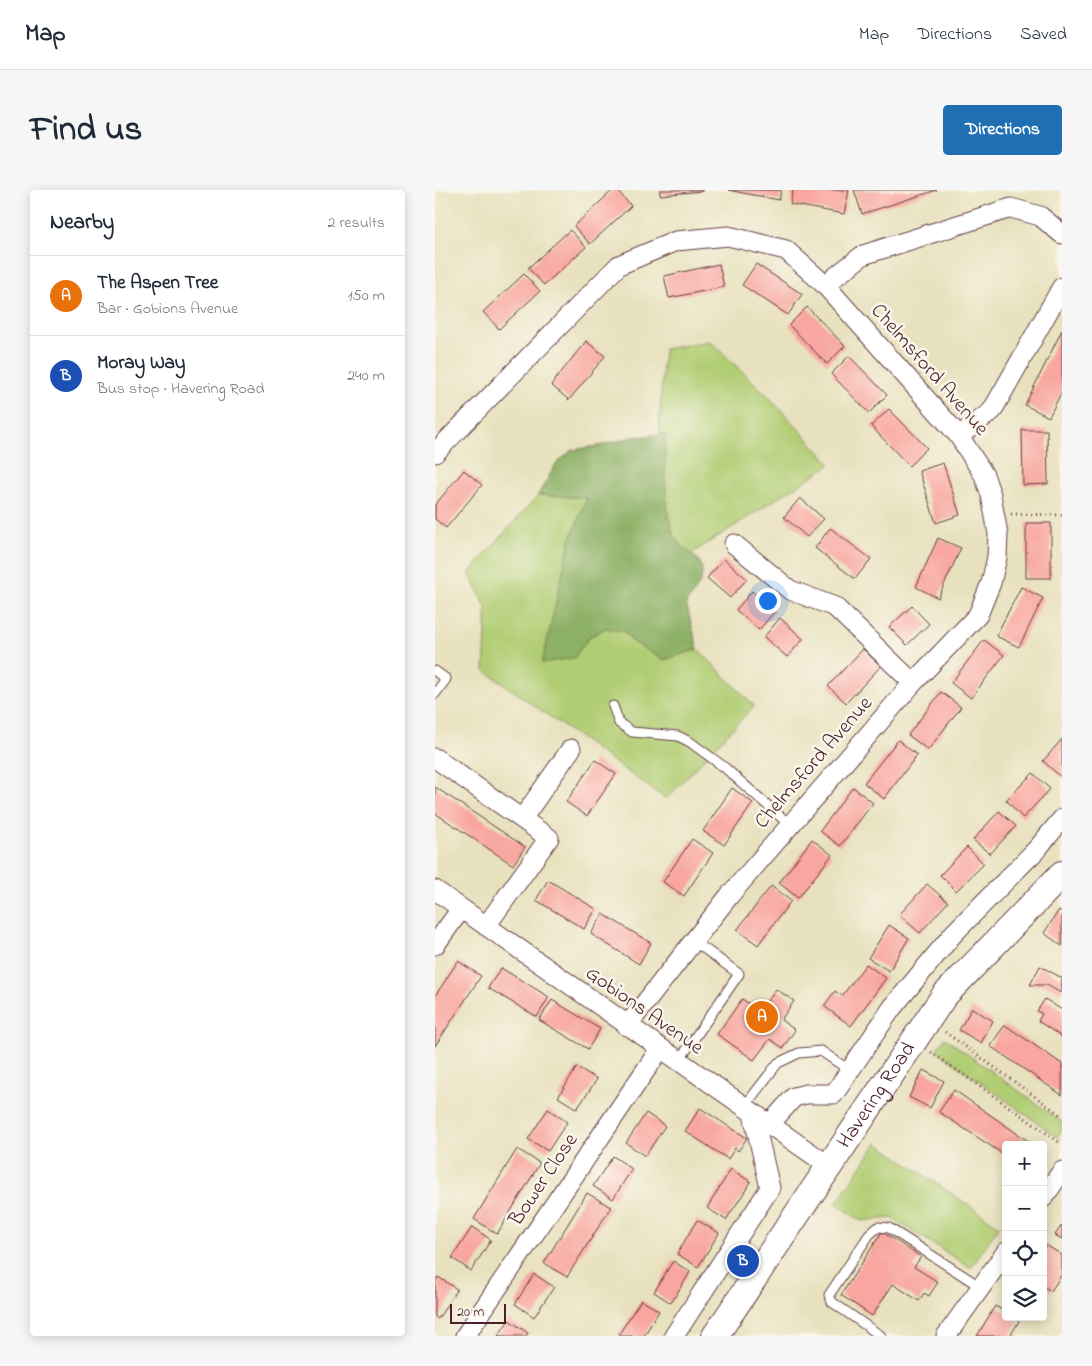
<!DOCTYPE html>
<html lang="en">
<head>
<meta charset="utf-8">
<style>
  body { margin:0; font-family:"Indie Flower",sans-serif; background:#f6f6f7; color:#1f2937 }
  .controls { position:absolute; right:15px; bottom:15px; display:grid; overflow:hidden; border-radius:5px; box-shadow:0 2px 12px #0003 }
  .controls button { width:45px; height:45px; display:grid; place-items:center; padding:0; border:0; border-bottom:1px solid #e0e1e3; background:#fff; color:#1f2937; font:25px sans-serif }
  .scale { position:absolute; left:15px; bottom:12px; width:56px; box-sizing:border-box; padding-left:5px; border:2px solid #4a1f2b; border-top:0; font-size:14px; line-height:18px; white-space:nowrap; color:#4a1f2b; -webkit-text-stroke:4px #fbf7ec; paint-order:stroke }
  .you { position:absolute; left:332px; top:410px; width:18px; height:18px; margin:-12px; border:4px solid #fff; border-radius:50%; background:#1a73e8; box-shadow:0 0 0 8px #1a73e833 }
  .badge { display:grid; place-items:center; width:32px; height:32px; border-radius:50%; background:#1f6fb2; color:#fff; font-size:16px; font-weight:700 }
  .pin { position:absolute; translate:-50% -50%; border:2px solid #fff; box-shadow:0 1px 5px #0006 }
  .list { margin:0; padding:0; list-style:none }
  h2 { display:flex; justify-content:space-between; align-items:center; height:65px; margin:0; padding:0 20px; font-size:21px }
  h2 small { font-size:16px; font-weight:400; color:#747a83 }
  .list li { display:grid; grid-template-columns:32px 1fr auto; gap:15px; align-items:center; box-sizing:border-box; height:80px; padding:0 20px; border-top:1px solid #e0e1e3 }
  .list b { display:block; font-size:19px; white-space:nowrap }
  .list p { margin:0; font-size:16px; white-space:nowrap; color:#747a83 }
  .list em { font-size:16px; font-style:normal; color:#747a83 }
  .icon { flex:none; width:28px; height:28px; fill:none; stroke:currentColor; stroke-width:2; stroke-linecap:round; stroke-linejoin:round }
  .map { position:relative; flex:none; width:627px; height:1146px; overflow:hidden; border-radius:5px }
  header { display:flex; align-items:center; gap:30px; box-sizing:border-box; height:70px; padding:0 25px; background:#fff; border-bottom:1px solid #e0e1e3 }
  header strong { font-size:24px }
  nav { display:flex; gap:28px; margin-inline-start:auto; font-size:18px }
  .intro { display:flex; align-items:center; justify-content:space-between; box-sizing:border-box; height:120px; padding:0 30px }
  h1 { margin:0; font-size:35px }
  .button { padding:12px 22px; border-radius:5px; background:#1f6fb2; color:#fff; font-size:18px; font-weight:700 }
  main { display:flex; gap:30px; padding:0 30px }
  aside { flex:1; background:#fff; border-radius:5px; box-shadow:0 2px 12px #0003 }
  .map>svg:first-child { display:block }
  .green { fill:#b1cd73; stroke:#7e764f }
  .forest { fill:#8cb065; stroke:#6b6848 }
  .building { fill:#f8a69f }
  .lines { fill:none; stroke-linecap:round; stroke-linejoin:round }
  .lane-casing { stroke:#623c41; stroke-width:11 }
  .street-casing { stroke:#623c41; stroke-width:21 }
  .secondary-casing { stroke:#623c41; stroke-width:28 }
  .path { stroke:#623c41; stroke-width:3; stroke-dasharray:1 4; stroke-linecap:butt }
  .lane { stroke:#fff; stroke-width:9 }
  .street { stroke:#fff; stroke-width:19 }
  .secondary { stroke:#fff; stroke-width:26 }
  .labels { text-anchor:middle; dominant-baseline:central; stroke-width:5; stroke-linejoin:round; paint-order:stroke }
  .street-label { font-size:21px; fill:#4a1f2b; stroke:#fbf7ec }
</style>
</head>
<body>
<header>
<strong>Map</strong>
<nav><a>Map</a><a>Directions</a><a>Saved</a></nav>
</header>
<div class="intro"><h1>Find us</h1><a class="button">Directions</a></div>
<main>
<aside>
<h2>Nearby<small>2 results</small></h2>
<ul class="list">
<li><span class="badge" style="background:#e8710a">A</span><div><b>The Aspen Tree</b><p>Bar · Gobions Avenue</p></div><em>150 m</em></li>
<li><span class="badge" style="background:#1a4fb4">B</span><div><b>Moray Way</b><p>Bus stop · Havering Road</p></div><em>240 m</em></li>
</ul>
</aside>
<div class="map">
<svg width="627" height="1146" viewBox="0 0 627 1146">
  <rect width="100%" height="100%" fill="#fbf7ec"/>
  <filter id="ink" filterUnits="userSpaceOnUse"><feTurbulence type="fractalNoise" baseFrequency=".02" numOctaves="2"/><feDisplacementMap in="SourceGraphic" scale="10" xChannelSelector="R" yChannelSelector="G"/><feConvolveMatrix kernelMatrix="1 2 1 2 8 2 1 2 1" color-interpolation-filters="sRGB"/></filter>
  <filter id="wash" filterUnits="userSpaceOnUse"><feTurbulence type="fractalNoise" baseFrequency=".0096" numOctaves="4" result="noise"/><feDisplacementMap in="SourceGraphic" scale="20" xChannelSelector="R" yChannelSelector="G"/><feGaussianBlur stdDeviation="1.12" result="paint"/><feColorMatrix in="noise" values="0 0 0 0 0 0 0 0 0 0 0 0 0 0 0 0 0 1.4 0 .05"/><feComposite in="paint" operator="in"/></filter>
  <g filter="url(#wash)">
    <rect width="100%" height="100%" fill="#e8e1be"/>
    <!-- green -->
    <path class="green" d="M275,151L330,203L396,274L237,376L224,234L229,159Z
      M103,305L152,308L135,350L139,468L154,447L171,438L190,442L197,451L228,470L263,459L319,516L231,609L49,480L51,445V417L34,383Z
      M510,848L627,932V940L622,947L501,860Z
      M442,953L564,1036L536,1078L457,1028L426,1031L401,1013Z"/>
    <!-- forest -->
    <path class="forest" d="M230,244C231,275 228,320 240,347C246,360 265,364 267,379C269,393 258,403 251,413L263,459L228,470L197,451L190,442L171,438L154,447L139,468L107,473L135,350L152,308L103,305L121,274L137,260L163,256L198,247Z"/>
    <g id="blocks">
      <!-- building -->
      <path class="building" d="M178,0H182L196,16L155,54L139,36Z
        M225,0H268V1L225,5Z
        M293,0H346L344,10Z
        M358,0H414L409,24L355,14Z
        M419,0H502L427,24Z
        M135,40L151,57L109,95L93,78Z
        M284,74L289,97L234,108L229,86Z
        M321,74L367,104L353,125L307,95Z
        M89,84L105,101L64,139L48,122Z
        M372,117L410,156L392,174L354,135Z
        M627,140V201L614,227L590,215Z
        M151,151L170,166L134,210L116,195Z
        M414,166L452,205L434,223L396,184Z
        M454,219L492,258L474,276L436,236Z
        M587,240H612L613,294L588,295Z
        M508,273L525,325L501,333L484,281Z
        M29,280L47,295L11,338L0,329V315Z
        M365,308L389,329L372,347L349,327Z
        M591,333H616V388H591Z
        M395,338L436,369L420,389L380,358Z
        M503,348L526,358L503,408L481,397Z
        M289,369L312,389L295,408L272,388Z
        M586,397L608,408L584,457L561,446Z
        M317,401L340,421L324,440L301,420Z
        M477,416L494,434L472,455L454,437Z
        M345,428L368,449L352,467L329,447Z
        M549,450L569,465L536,508L516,493Z
        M428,459L446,476L411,513L393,496Z
        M506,502L526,517L493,560L473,545Z
        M627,549V588L608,571Z
        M463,550L482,565L449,609L429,593Z
        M160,570L181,584L152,626L131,612Z
        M598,583L615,599L588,628L571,610Z
        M0,597L90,657L78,675L0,623Z
        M418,597L438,613L405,656L385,641Z
        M297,598L318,613L289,655L268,641Z
        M564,621L581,636L555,664L538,650Z
        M257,649L278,663L249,706L228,692Z
        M377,649L397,665L363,708L344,693Z
        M532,657L549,674L521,701L505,685Z
        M113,690L161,719L149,739L101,710Z
        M492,694L513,712L485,743L464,725Z
        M336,696L356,711L323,755L302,740Z
        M624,720L627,722V756L609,743Z
        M168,724L216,753L204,774L156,744Z
        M454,735L474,748L454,781L433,768Z
        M23,771L46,786L0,856V806Z
        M431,774L451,788L416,836L389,816L400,801L407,806Z
        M605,776L627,788L626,803L612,795H595Z
        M66,778L114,807L102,827L53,798Z
        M341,799L359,811L346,830L360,840L348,858L335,849L319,870L282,844L307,809L325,821Z
        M610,809L627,820V847L603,831L607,824L602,821Z
        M117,810L165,839L153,859L104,830Z
        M537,818L558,831L546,853L524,840Z
        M570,835L627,874V905L555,856Z
        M142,877L162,889L142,919L123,907Z
        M488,880L509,891L495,918L474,907Z
        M519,900L599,955H571V966L504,922Z
        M265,918L312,948L303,961L300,958L293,969L250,941Z
        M113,919L132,932L113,961L93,949Z
        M211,923L230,936L210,966L191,953Z
        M82,959L105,973L62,1044L39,1029Z
        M178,966L197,979L178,1009L158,996Z
        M296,979L316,992L291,1030L272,1018Z
        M152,1003L176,1017L132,1087L109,1073Z
        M262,1030L284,1043L263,1077L242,1064Z
        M627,1035V1049L620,1045Z
        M37,1037L56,1050L36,1081L17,1068Z
        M447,1042L486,1067L479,1077L503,1092L494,1106L489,1103L484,1111L458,1094L437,1126L406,1105Z
        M611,1055L627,1065V1084L616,1101L608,1096V1060Z
        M238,1071L255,1082L236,1113L219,1102Z
        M99,1084L119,1097L99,1127L80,1114Z
        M3,1087L22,1099L3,1129L0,1127V1091Z
        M206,1110L224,1121L209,1146H187L184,1144Z
        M560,1116L571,1122V1127H578L584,1131L575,1146H542Z
        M74,1130L93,1143L91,1146H63Z"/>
    </g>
  </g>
  <g filter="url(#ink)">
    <use href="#blocks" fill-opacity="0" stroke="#623c41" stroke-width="1"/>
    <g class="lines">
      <defs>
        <path id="lane" d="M0,481L11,489L0,504
          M178,516L184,533L197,542L243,546L255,552L289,577L355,635
          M243,872L304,784L259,751
          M309,917L343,873L364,863L386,861L414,880
          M446,1146L397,1112L394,1105L434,1045L443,1037L454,1038L546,1097"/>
        <path id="street" d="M390,95L428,65L576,18L605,26L627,44
          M524,246L557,221L627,97
          M0,263L184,75L241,51L293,46L351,60L390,95L524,246L549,285L556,305L563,344L562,367L556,393L543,425L478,493L294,706L192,836
          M299,354L355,400L400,417L478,493
          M0,568L114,648L51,736
          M87,629L136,559
          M0,700L394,976
          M0,755L26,719
          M334,935L359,907L371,904H399L457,818L519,743L602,659L627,629
          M608,1008L627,981
          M30,1146L225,859
          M239,1146L335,998L318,924
          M511,1146L571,1062"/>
        <g id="secondary">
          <path id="s1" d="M280,1146L509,806L627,684"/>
        </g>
      </defs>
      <!-- lane casing -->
      <use href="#lane" class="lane-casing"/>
      <!-- street casing -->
      <use href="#street" class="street-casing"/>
      <!-- secondary casing -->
      <use href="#secondary" class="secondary-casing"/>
      <!-- path -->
      <path class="path" d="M576,324L627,325
        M510,842L627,926
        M496,862L627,954"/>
      <!-- lane -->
      <use href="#lane" class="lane"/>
      <!-- street -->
      <use href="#street" class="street"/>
      <!-- secondary -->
      <use href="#secondary" class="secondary"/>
    </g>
  </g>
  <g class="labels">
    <!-- street labels -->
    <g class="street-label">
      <text transform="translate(494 180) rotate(49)">Chelmsford Avenue</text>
      <text transform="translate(379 573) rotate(-49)">Chelmsford Avenue</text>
      <text transform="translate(209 821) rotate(35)">Gobions Avenue</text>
      <text stroke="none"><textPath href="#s1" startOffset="290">Havering Road</textPath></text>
      <text transform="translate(109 990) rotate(-56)">Bower Close</text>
    </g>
  </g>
</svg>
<div class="controls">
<button>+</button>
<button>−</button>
<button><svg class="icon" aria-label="locate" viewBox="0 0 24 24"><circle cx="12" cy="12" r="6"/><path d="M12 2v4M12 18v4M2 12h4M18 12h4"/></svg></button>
<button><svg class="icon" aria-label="layers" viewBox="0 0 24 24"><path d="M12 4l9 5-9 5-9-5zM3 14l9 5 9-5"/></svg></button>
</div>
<div class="scale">20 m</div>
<div class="you"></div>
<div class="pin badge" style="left:327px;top:827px;background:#e8710a">A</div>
<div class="pin badge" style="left:308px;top:1071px;background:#1a4fb4">B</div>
</div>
</main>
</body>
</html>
